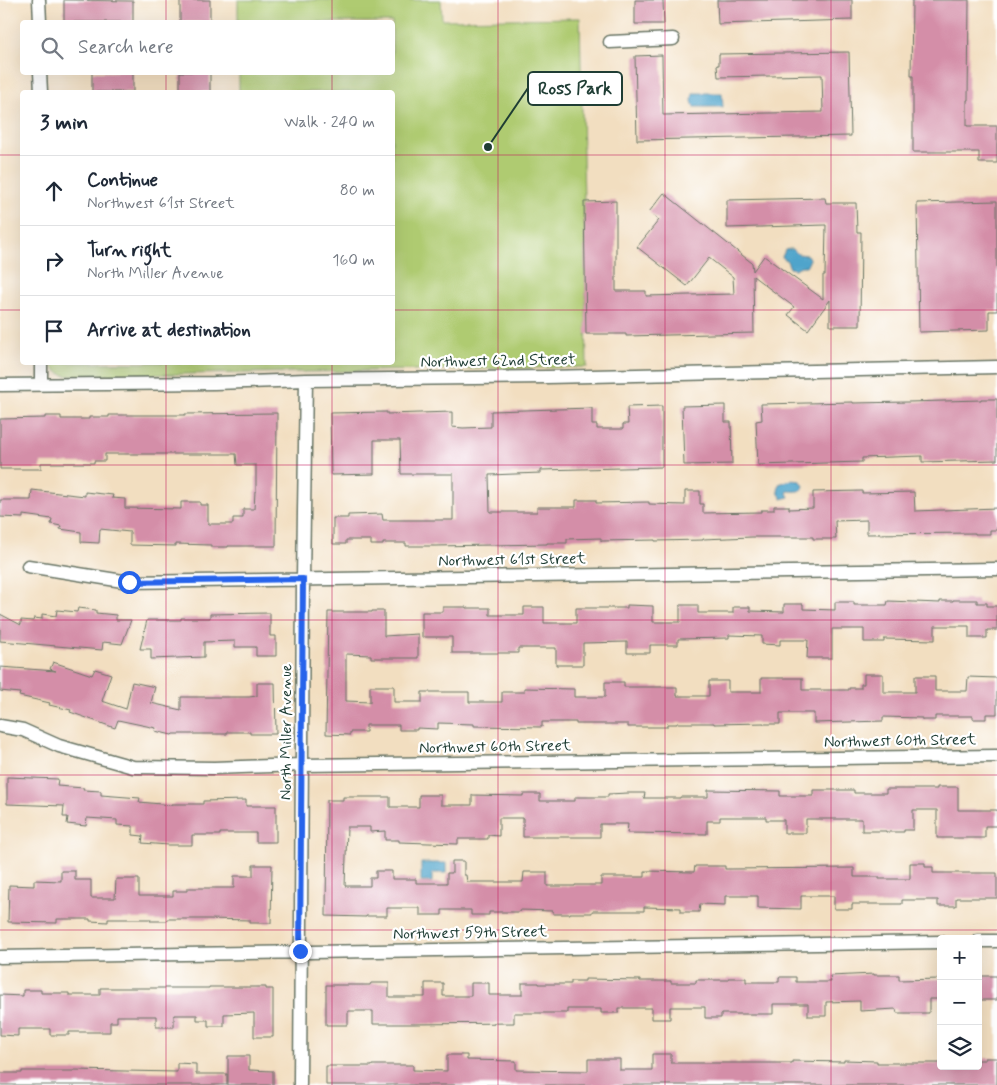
<!DOCTYPE html>
<html lang="en">
<head>
<meta charset="utf-8">
<style>
  body { margin:0; font-family:Mynerve,sans-serif; background:#f2f2f3; color:#1f2937 }
  .controls { position:absolute; right:15px; bottom:15px; display:grid; overflow:hidden; border-radius:5px; box-shadow:0 5px 20px #0002 }
  .controls button { width:45px; height:45px; display:grid; place-items:center; padding:0; border:0; border-bottom:1px solid #e0e1e3; background:#fff; color:#1f2937; font:25px sans-serif }
  .stop { position:absolute; width:15px; height:15px; margin:-11px; border:4px solid #2563eb; border-radius:50%; background:#fff }
  .stop.end { background:#2563eb; border-color:#fff; box-shadow:0 1px 5px #0008 }
  .list { margin:0; padding:0; list-style:none }
  h2 { display:flex; justify-content:space-between; align-items:center; height:65px; margin:0; padding:0 20px; font-size:21px }
  h2 small { font-size:16px; font-weight:400; color:#747a83 }
  .list li { display:grid; grid-template-columns:32px 1fr auto; gap:15px; align-items:center; box-sizing:border-box; height:70px; padding:0 20px; border-top:1px solid #e0e1e3 }
  .list b { display:block; font-size:19px; white-space:nowrap }
  .list p { margin:0; font-size:16px; white-space:nowrap; color:#747a83 }
  .list em { font-size:16px; font-style:normal; color:#747a83 }
  .icon { flex:none; width:28px; height:28px; fill:none; stroke:currentColor; stroke-width:2; stroke-linecap:round; stroke-linejoin:round }
  .map { position:relative; flex:none; width:997px; height:1085px; overflow:hidden }
  .search { position:absolute; background:#fff; box-shadow:0 5px 20px #0002; left:20px; top:20px; width:375px; height:55px; display:flex; align-items:center; gap:12px; box-sizing:border-box; padding:0 18px; border-radius:5px; color:#747a83; font-size:19px }
  .panel { position:absolute; background:#fff; box-shadow:0 5px 20px #0002; left:20px; top:90px; width:375px; height:275px; border-radius:5px }
  .map>svg:first-child { display:block }
  .green { fill:#afcb71; stroke:#678452 }
  .water { fill:#4fa4cb; stroke:#377080 }
  .building { fill:#d48ea8 }
  .lines { fill:none; stroke-linecap:round; stroke-linejoin:round }
  .street-casing { stroke:#697565; stroke-width:15 }
  .street { stroke:#fff; stroke-width:12 }
  .route { stroke:#2563eb; stroke-width:6 }
  .grid { fill:none; stroke:#c2185b; stroke-width:1; stroke-opacity:0.55 }
  .labels { text-anchor:middle; dominant-baseline:central; stroke-width:4.5; stroke-linejoin:round; paint-order:stroke }
  .street-label { font-size:16px; fill:#1f3d34; stroke:#fff }
  .leader { fill:none; stroke:#1f3d34; stroke-width:2 }
  .callout-dot { fill:#1f3d34; stroke:#fff; stroke-width:2 }
  .callout { fill:#fff; stroke:#1f3d34; stroke-width:2 }
  .callout-label { font-size:18px; text-anchor:middle; font-weight:bold; fill:#1f3d34 }
</style>
</head>
<body>
<div class="map">
<svg width="997" height="1085" viewBox="0 0 997 1085">
  <rect width="100%" height="100%" fill="#fff"/>
  <filter id="ink" filterUnits="userSpaceOnUse"><feTurbulence type="fractalNoise" baseFrequency=".02" numOctaves="2"/><feDisplacementMap in="SourceGraphic" scale="10" xChannelSelector="R" yChannelSelector="G"/><feConvolveMatrix kernelMatrix="1 2 1 2 8 2 1 2 1" color-interpolation-filters="sRGB"/></filter>
  <filter id="wash" filterUnits="userSpaceOnUse"><feTurbulence type="fractalNoise" baseFrequency=".0096" numOctaves="4" result="noise"/><feDisplacementMap in="SourceGraphic" scale="20" xChannelSelector="R" yChannelSelector="G"/><feGaussianBlur stdDeviation="1.12" result="paint"/><feColorMatrix in="noise" values="0 0 0 0 0 0 0 0 0 0 0 0 0 0 0 0 0 1.4 0 .05"/><feComposite in="paint" operator="in"/></filter>
  <g filter="url(#wash)">
    <rect width="100%" height="100%" fill="#f2dec0"/>
    <!-- green -->
    <path class="green" d="M238,0H441L442,20L580,18L584,202L587,367L71,376C60,375 56,372 50,363L392,362V92H239V73L392,72V22H238Z"/>
    <!-- water -->
    <path class="water" d="M693,93H722L723,107H694L692,101Z
      M790,249H793L798,254L807,255C810,259 810,262 806,266H801L795,269L790,268L787,261L782,257L785,250Z
      M792,480L801,481L804,486C802,493 794,491 788,491L787,493L789,497L782,499L778,492L779,484L787,481Z
      M421,863H446V873H432V882H421Z"/>
    <g id="blocks">
      <!-- building -->
      <path class="building" d="M64,0L133,1V22H64Z
        M180,0H210V22H180Z
        M635,0H663L664,24H635Z
        M717,0H852V20L718,24Z
        M912,0H969L968,100H967V126H997V163H979V152H913V76H911Z
        M849,52L851,136L637,140L635,56L662,55L663,115L823,112L822,75L718,77L717,65H719V54Z
        M92,72H133V92H92Z
        M180,72H210V92H180Z
        M664,193L752,263L753,271L764,256L823,299V275H825L826,225L727,228V200L825,198L826,203H856L857,232H861L860,326H830V300L808,330L788,315L794,307L753,276L754,333L626,336V334H586L584,202L616,201V291H646V296L734,294L733,277L709,258L687,286L637,247L659,220L649,212Z
        M997,201V311H989V330L919,332L917,203Z
        M981,399H997V460L922,462V456L862,458V462L758,465L756,421L762,420L761,404L853,402V403L908,402L981,400Z
        M725,405V422H731L732,464L684,465L682,406Z
        M662,406V467L541,470V473L489,475L490,512H537V507H576V500H596V503L649,502V504L685,505V491H700V504H703V513L761,512V510H774V506H789V509L813,508V492L862,491V493L914,492L915,511L997,508V530H990V534H975V533L867,534V520L835,521L836,539H813V537H752L703,539V540L655,541V540L601,541V538L567,539V543H547V544L435,546H406V543H383V545H371V540H346V544H333V518H348V515L382,514L383,520H453V474H401L400,440H374V474L331,475L330,413L387,412V414L452,412V427L463,428L491,427V411L592,408V425H597V429H623V424H628L627,407Z
        M277,413L276,546H228V547H211V545L176,544V546L130,545V532L100,529L99,543L81,542V532L60,529L61,526L51,524L52,519L23,515V518L0,517V500H31L32,490L85,496V492L113,495L112,498L125,499V508L181,509V502H200V505H208V524H233V518H243V509H254L255,491H256V465H237L236,454H105V461H94V463H41V469H0V419L45,418V416H61V419H89V417H109V415H185V414Z
        M953,600H977V603H987V606H997V630H987V638H969V626H935V640L884,639V642H864V629H832V658H807L808,640H780V645L762,644V636L729,635V638L678,639V645H650V653H627V642L583,643V665H556V648H518V653H452V637H422V612H443V607H466V608H490V615H524V607H544V623H576V608H627V605L653,606V622H680V605H698V613H733V607H750V611L784,612V604H803V609L835,610V602H854V605H887L888,601L940,603V601H953Z
        M78,608L96,610V613L116,615V620H131L122,644L103,642L102,650L0,641V614L21,625V620L33,621L34,618L42,619V614L56,616L57,610L77,612Z
        M372,611H384V636L418,634V658H371V655L346,654V701L370,702V686H394V702H422V692H469V702H502V692H524V688L574,689V697H605V682H624V687H677V696H709V681H728V692H761V678H802V690H849V688H861V684H864V674H883V692H915V676H935V691H967L968,677L997,678V714H986V719H973V716H935V720H922V718L883,717V721L814,723V713H780V724H764V723L714,724V723H677V724H667V727H628V724H576V722H542V727L474,726V724L438,723V729L417,728V730H399V725H366V732H350V735L326,734L328,612H372Z
        M270,613V636H276V656H256V647H235V641L204,642V657L151,659V649H140L147,620H181V618H210V614Z
        M53,662L92,675L95,669L111,674L102,701L126,709L132,682L155,687L151,703L181,710V697H249L257,696V683H275L276,734H250V732H227V734H173L172,735L155,731L156,728L118,720L115,728L70,712L71,710L49,705L50,703L19,696L20,693L0,691V667L56,671L50,669Z
        M7,777L58,779L57,786L84,788L83,790L101,791V795L140,798L139,802L172,805V804H203V801L246,800V806H276V842H256V833H220V835H192V845H168L142,843L143,836L133,835V826L117,825V820L87,818L86,826L67,824L68,817H63L64,806L7,804Z
        M937,787H958V810H997V826H985V838H937V810H913V830H904V832H886V831H862V819H806V833H784V820H766V817H720V821H707V834L627,833L628,824H600V837H523V818H499V836L488,835V839H458V844L399,842V840H385V831L370,832V827H347L345,886H370V878H376V871H392V879H416V883H447V873H452V861H464V875H466L467,882H523L524,872H547V886H575V885H601V877H645V871L694,872L695,866H725V869L854,868V877H879V879H910V863H925V867H933V873H997V898H956V906H938V900H902V904H852V909H834V896H801V909L758,908V896H725V905L700,904L699,912H681V908L644,907V911H592V913H570V914H553V911L520,910L519,912H489V915H471V910H442V915H420V908H387V916H366V917L326,916L327,800H343V797H390V807H419V795H441V805H472V795L523,796V794H540V801H575V797H608V794L628,793H645L644,798H680V797H708V790L780,791V796H813V790H854V793H886V789H937Z
        M253,865H272L271,923H250V920L208,919H167V921H150L151,919H108V922L90,921V919H57V923L8,922L9,885L34,886V880L61,881V871H75V880H91V898H115L116,879H139V896H173V891H187V888H234V876H253Z
        M874,974V975H899V980L941,979V999H929V1013H897L896,1009L860,1011V1001L826,1002V1016H808V1004H773V1014H721V1018H705V1007H670V1019H652V1008H619V1013H601V1009H567V1013H514V1023L414,1024H373V1011H348V1025H326V985H370L371,983H389V997H425V983H443V996H471V983H489V995H522V983H539V984H571V981H585V979L640,980V981H671V983H696V980H728V978H746V982H779V977H796V982H831L830,976Z
        M978,976H997V1000H978Z
        M209,987H266V989H273V1037H254V1013L224,1014V1026H208V1020H197V1015H174V1027H156V1016H117V1022H110V1032H69V1035H50V1029H18V1036L0,1035V995L23,996V990H41V993H69V995H100V988H209Z
        M652,1054H671V1063H792V1061L844,1062V1060L877,1061V1063H941V1066H978V1060H985V1058H997V1085H326V1066H372V1065H413V1070L447,1071V1055H467V1060L516,1061V1070L588,1071V1059H620V1070H652Z
        M228,1056H249V1070L273,1071V1085H228Z
        M177,1063L196,1064V1074H227V1085H0V1073H22V1071H74V1070L177,1072Z"/>
    </g>
  </g>
  <g filter="url(#ink)">
    <use href="#blocks" fill-opacity="0" stroke="#697565" stroke-width="1"/>
    <g class="lines">
      <defs>
        <path id="street" d="M39,0L40,22
          M610,42L673,39
          M40,72L41,92
          M41,384V362
          M0,385L214,383L306,380L547,377L997,367
          M28,566L129,582L997,569
          M0,726L23,730L59,746L133,767L214,768L302,765L997,756
          M978,941H997
          M0,957L941,942
          M300,1085L303,579L306,380"/>
      </defs>
      <!-- street casing -->
      <use href="#street" class="street-casing"/>
      <!-- street -->
      <use href="#street" class="street"/>
    </g>
  </g>
  <g class="lines" filter="url(#ink)">
    <!-- route -->
    <path class="route" d="M129,582L303,579L300,951"/>
  </g>
  <!-- grid -->
  <path class="grid" d="M166,0V22M332,0V22M498,0V1085M665,0V1085M831,0V1085M166,72V92M332,72V92M0,155H22M392,155H997M0,310H22M392,310H997M166,362V1085M332,362V1085M0,465H997M0,620H997M0,775H997M0,930H997"/>
  <g class="labels">
    <!-- street labels -->
    <g class="street-label">
      <text transform="translate(498 361) rotate(-1)">Northwest 62nd Street</text>
      <text transform="translate(512 560) rotate(-1)">Northwest 61st Street</text>
      <text transform="translate(286 732) rotate(-90)">North Miller Avenue</text>
      <text transform="translate(900 741) rotate(-1)">Northwest 60th Street</text>
      <text transform="translate(495 747) rotate(-1)">Northwest 60th Street</text>
      <text transform="translate(470 933) rotate(-1)">Northwest 59th Street</text>
    </g>
  </g>
  <!-- callouts -->
  <path class="leader" d="M488 147L528 88"/>
  <circle class="callout-dot" cx="488" cy="147" r="5"/>
  <rect class="callout" x="528" y="72" width="94" height="33" rx="5"/>
  <g class="callout-label">
    <text x="575" y="94">Ross Park</text>
  </g>
</svg>
<div class="controls">
<button>+</button>
<button>−</button>
<button><svg class="icon" aria-label="layers" viewBox="0 0 24 24"><path d="M12 4l9 5-9 5-9-5zM3 14l9 5 9-5"/></svg></button>
</div>
<div class="stop" style="left:129px;top:582px"></div>
<div class="stop end" style="left:300px;top:951px"></div>
<div class="search"><svg class="icon" aria-label="search" viewBox="0 0 24 24"><circle cx="10" cy="10" r="6"/><path d="M15 15l6 6"/></svg>Search here</div>
<section class="panel">
<h2>3 min<small>Walk · 240 m</small></h2>
<ul class="list">
<li><svg class="icon" aria-label="ahead" viewBox="0 0 24 24"><path d="M12 20V5M6 11l6-6 6 6"/></svg><div><b>Continue</b><p>Northwest 61st Street</p></div><em>80 m</em></li>
<li><svg class="icon" aria-label="right" viewBox="0 0 24 24"><path d="M7 20v-9h11M14 6l5 5-5 5"/></svg><div><b>Turn right</b><p>North Miller Avenue</p></div><em>160 m</em></li>
<li><svg class="icon" aria-label="arrive" viewBox="0 0 24 24"><path d="M6 21V4h12l-3 4 3 4H6"/></svg><div><b>Arrive at destination</b></div></li>
</ul>
</section>
</div>
</body>
</html>
